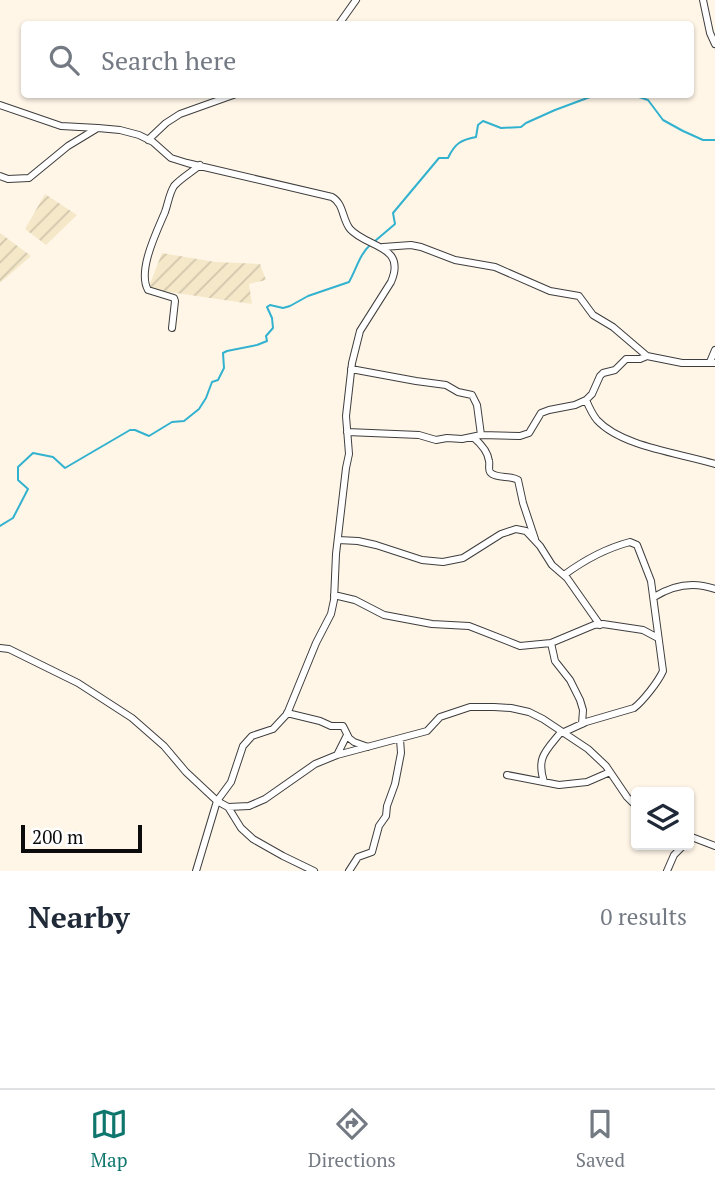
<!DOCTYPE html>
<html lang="en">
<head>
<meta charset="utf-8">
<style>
  body { margin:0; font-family:"PT Serif",serif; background:#f6f6f7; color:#1f2937 }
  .controls { position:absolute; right:21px; bottom:21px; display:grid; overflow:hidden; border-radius:7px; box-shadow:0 2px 5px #0004 }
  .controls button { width:63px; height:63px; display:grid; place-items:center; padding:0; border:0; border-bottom:2px solid #e0e1e3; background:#fff; color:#1f2937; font:35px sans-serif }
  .scale { position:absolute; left:21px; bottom:18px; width:121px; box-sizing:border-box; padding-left:7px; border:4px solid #0b0b0b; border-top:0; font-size:19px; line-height:24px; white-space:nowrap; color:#0b0b0b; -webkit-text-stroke:5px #fff; paint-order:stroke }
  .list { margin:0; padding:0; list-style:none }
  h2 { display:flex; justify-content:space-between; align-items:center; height:91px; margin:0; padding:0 28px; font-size:30px }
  h2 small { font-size:23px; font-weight:400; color:#747a83 }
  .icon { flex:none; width:38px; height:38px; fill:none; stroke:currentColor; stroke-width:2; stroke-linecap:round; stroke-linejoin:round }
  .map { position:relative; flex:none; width:715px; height:871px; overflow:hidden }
  .search { position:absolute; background:#fff; box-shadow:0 2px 5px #0004; left:21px; right:21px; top:21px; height:77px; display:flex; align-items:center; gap:18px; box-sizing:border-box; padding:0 24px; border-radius:7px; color:#747a83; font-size:26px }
  .sheet { height:217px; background:#fff }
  nav { display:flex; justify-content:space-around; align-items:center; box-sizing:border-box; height:98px; border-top:2px solid #e0e1e3; background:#fff; font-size:19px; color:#747a83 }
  nav a { display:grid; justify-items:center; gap:4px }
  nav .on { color:#0f766e }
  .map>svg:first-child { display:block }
  .farmland { fill:url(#farmland-furrows) }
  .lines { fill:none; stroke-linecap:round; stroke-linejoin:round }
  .stream { stroke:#32b2cf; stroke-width:2 }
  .minor-casing { stroke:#3e3e3e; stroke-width:8 }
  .minor { stroke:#fff; stroke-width:6 }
</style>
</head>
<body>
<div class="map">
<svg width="715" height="871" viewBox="0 0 715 871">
  <defs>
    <pattern id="farmland-furrows" width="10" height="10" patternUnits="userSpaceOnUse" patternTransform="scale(1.75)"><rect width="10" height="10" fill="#f5e8c9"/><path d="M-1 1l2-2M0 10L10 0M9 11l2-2" fill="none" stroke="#d1c6ab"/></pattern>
  </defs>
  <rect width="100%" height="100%" fill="#fff6e8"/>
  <!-- farmland -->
  <path class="farmland" d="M45,194L77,215L46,245L25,229Z
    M0,233L31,256L0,283Z
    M162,253L215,262L260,264L266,280L249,284L252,304L148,289Z"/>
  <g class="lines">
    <!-- stream -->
    <path class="stream" d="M630,94L648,100L663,120L683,131L703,140H715
      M375,241L395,224L393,213L439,158H448C455,143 461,140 476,137L478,125L483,121L501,128L521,127L526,123L555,110L598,94
      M0,526L13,518L28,489L18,480V467L33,453L53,457L65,468L130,430H135L149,436L172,422L184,421L199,409L206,398L212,382L218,380L224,368L223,353L227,351L257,345L267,341L266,336L273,328L272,318L267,307L270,305L283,308L290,306L308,296L349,282C357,268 359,255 371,244"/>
    <defs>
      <path id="minor" d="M703,0L710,33L715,44
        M339,24L356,0
        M0,105L61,126L98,128L120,130L139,135L153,142L171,158L187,163L332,197C344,204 342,219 350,229C367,248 407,245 391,282L360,331L352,363L346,416L349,454L346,468L336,554L334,600L331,614L316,643L287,714L273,729L252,736L243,746L231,782L217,801L196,871
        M148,140L166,123L180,114L236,94
        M0,176L8,179L29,178L68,146L96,129
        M383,247L411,245L421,247L455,260L495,267L550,291L579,296L593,315L613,327L647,356L682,363H715
        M172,328L175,301L174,298L148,290C137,271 157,231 165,212C168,204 169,194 174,186C181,178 192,172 200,165
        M710,362L715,350
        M351,369L416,381L446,385L458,392L472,395L477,405L481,435
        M586,400C589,407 592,414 597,420C622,447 680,453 715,464
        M347,432L419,435L436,440L447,438L462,439L481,435L520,436L529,433L541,413L549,410L575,405L586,400L592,394L600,376L603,373L615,370L626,359H640L647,356
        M473,437C480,443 488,451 489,461C490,464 488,469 490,472C495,479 511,475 518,480L523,503L535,539
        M338,540L358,541L376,545L422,560L443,562L463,558L501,534L516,529L526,531L540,546L552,565L567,578L600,625
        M334,595L355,600L384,615L432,624L469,626L520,646L551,643L594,625L603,624L643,630L658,638
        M654,597C673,585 693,581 715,589
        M551,643L555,661L570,680L580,700L583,710L582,724
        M0,648L9,649L78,683L132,718L164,746L186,772L217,801L228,807L241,828L253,839L283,856L314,871
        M287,713L320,721L331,726H343L349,738L354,742L368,747
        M562,733L586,722L634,708C643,701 658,682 663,671L651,581L637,545L630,542C607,548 583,561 564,575
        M337,755L347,735
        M507,775L559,785L587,782L610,772
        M544,782C536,757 546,751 561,732
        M228,807L249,806L265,799L315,764L337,755L427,731L440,717L470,707H494L511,708L529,712L543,719L588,749L606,766L627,797L636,806
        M689,836L715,846
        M349,871L358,857L372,852L379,826L386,816L387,806L395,784L401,753L400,739
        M667,871L674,855L684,845"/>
    </defs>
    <!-- minor casing -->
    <use href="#minor" class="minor-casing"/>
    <!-- minor -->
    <use href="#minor" class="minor"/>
  </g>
</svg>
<div class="controls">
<button><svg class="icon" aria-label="layers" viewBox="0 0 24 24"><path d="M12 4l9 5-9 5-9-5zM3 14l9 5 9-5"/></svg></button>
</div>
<div class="scale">200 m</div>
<div class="search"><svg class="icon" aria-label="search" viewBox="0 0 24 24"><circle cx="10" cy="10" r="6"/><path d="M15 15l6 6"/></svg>Search here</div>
</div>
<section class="sheet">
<h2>Nearby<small>0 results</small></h2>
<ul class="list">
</ul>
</section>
<nav>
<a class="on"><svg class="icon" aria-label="map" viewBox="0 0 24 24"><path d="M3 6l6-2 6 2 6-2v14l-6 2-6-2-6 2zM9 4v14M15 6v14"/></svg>Map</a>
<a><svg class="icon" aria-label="directions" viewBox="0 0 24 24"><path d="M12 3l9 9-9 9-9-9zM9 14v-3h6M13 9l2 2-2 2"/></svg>Directions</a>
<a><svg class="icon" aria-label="saved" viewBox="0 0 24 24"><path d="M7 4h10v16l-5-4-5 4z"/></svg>Saved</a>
</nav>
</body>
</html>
